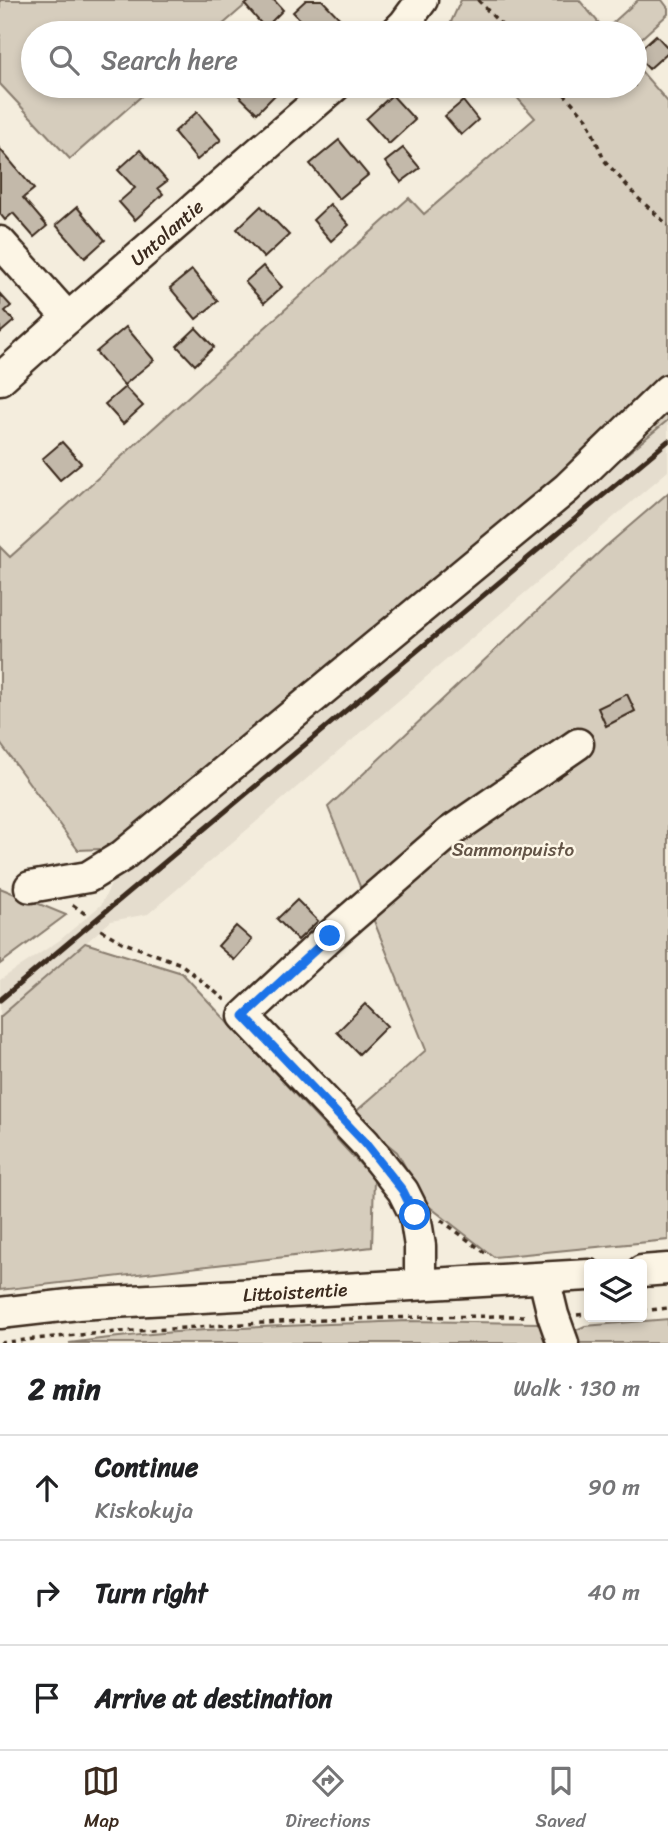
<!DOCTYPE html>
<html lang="en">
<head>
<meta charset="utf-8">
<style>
  body { margin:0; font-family:Sriracha,sans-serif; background:#f6f6f6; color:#202124 }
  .controls { position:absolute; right:21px; bottom:21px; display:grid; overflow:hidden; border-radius:7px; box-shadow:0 4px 10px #0003 }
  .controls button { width:63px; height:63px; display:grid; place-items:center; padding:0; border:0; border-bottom:2px solid #e0e0e0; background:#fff; color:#202124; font:35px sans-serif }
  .stop { position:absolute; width:21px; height:21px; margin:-16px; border:5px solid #1a73e8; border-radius:50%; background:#fff }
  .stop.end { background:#1a73e8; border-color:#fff; box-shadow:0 2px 7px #0008 }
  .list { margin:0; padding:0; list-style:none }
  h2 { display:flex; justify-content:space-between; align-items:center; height:91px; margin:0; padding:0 28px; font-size:30px }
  h2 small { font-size:23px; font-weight:400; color:#757577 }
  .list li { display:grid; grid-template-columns:46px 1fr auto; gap:21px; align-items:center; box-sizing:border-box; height:105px; padding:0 28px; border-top:2px solid #e0e0e0 }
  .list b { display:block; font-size:26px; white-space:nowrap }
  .list p { margin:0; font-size:23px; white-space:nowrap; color:#757577 }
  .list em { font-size:23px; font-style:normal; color:#757577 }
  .icon { flex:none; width:38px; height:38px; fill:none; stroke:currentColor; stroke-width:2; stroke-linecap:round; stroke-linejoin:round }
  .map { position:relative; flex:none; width:668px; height:1343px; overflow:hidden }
  .search { position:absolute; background:#fff; box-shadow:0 4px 10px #0003; left:21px; right:21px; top:21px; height:77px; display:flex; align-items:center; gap:18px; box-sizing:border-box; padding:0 24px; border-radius:38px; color:#757577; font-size:26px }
  .sheet { height:406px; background:#fff }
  nav { display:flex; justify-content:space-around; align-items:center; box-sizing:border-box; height:98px; border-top:2px solid #e0e0e0; background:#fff; font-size:19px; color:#757577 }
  nav a { display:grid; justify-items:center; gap:4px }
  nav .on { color:#3b2a1e }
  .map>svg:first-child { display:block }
  .built { fill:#e5ddce }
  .green { fill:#d6cdbd; stroke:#887c6e; stroke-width:2 }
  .building { fill:#c3b9aa; stroke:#3b2a1e; stroke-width:2 }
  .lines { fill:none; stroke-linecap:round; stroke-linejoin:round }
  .minor-casing { stroke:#3b2a1e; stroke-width:35 }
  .path { stroke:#3b2a1e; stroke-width:3.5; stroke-dasharray:5 5; stroke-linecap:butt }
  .minor { stroke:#fcf5e5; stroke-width:30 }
  .rail { stroke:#3b2a1e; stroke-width:5 }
  .route { stroke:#1a73e8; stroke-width:9 }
  .labels { text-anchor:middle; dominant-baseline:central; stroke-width:5; stroke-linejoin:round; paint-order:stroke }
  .street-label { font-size:19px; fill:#3b2a1e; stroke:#fcf5e5 }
  .park-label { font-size:19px; fill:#625346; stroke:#fcf5e5 }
</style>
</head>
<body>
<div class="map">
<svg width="668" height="1343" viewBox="0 0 668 1343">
  <rect width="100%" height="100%" fill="#f4eddd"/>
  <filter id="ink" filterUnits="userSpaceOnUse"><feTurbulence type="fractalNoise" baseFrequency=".0143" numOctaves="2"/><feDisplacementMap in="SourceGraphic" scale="14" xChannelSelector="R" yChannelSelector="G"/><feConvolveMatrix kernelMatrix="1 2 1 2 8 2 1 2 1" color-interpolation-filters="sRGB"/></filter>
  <g filter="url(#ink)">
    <!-- built -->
    <path class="built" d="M668,420V471L148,914L111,921L0,1017V980L60,940L101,905L116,874L460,596Z"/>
    <!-- green -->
    <path class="green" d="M0,0H251L213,33H33V86H153L70,159L0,84Z
      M461,0H579L605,30L638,0H662L668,8V14L635,44V33H461L451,22Z
      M635,64L668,102V420L116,874L101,849L78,850L0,743V547L10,557L409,198L424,214L535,118L507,86H635Z
      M668,493V1240L494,1257L426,1204L397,1152L352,1115L426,1050L328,807L604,548Z
      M0,888L66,915L0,964Z
      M85,943L182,973L374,1179L372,1247L0,1290V1017Z
      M668,1319V1343H576L575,1339L576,1330L585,1326Z
      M407,1321L539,1323L543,1327L550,1343H69C181,1328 294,1326 407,1321Z"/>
    <!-- building -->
    <path class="building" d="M251,0H274L283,10L265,28L245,5Z
      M306,0H322L347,26L340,33H313L293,12Z
      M656,35L668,48V52L649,69L635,54Z
      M229,86H279L282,88L257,113Z
      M446,86H464L454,95Z
      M392,95L415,120L389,144L366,119Z
      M463,101L478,120L461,135L445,116Z
      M197,112L221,140L197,160L174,132Z
      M339,140L368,175L339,199L310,164Z
      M403,148L420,168L401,182L385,162Z
      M0,149L34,189L23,198L47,226L34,237L13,213L5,220L0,214Z
      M140,150L167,181L158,188L163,194L135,220L119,202L135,188L118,170Z
      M330,204L349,225L331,241L313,220Z
      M261,206L289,235L264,258L237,229Z
      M77,207L105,240L85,258L56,225Z
      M263,266L282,287L264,303L245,282Z
      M192,270L218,301L196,319L170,288Z
      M0,294L11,306L5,311L14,321L0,333Z
      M126,327L154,360L124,385L96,352Z
      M196,328L214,347L195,365L177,346Z
      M125,387L143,406L123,424L105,404Z
      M62,442L81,463L60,480L42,459Z
      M627,694L635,711L606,726L598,708Z
      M297,900L318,921L298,940L277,919Z
      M236,926L252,940L234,960L218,946Z
      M365,1004L387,1026L359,1054L337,1032Z"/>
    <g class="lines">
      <defs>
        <g id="minor">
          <path d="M395,33L405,23L422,0"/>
          <path d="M0,242L68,318"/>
          <path id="s1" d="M0,379L68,318L335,86"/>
          <path d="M30,887L88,877L122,856L567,488L668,390"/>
          <path d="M642,1271L668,1269"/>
          <path d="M544,1278L553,1315L563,1343"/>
          <path d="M420,1284V1246L415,1215L403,1191L365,1143L244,1016L330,936L450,832L578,744"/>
          <path id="s2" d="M0,1313L78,1304L589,1275"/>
        </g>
      </defs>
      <!-- minor casing -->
      <use href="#minor" class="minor-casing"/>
      <!-- path -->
      <path class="path" d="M478,0L509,33
        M557,86L587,119L604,160L638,198L668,225
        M73,905L88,916
        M101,930L122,942L181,964L225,1000
        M441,1220L488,1255
        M642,1311L668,1308
        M577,1315L589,1314
        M0,1343C56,1336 114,1332 170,1329C289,1320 408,1316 528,1316"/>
      <!-- minor -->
      <use href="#minor" class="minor"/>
      <!-- rail -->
      <path class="rail" d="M0,1000L668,441"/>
    </g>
  </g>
  <g class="lines" filter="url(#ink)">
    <!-- route -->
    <path class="route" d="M330,936L244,1016L365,1143L403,1191L415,1215"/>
  </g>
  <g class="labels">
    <!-- street labels -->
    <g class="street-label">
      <text stroke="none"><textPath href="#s1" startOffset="222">Untolantie</textPath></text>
      <text stroke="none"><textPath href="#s2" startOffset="296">Littoistentie</textPath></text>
    </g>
    <!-- park labels -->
    <g class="park-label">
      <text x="513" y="849">Sammonpuisto</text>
    </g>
  </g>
</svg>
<div class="controls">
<button><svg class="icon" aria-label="layers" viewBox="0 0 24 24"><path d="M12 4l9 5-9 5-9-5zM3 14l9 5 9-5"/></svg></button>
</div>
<div class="stop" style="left:415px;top:1215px"></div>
<div class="stop end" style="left:330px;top:936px"></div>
<div class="search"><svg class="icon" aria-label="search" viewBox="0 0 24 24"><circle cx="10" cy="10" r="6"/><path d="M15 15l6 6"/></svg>Search here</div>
</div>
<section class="sheet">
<h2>2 min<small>Walk · 130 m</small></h2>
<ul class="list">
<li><svg class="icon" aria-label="ahead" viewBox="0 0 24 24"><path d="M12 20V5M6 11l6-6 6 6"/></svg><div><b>Continue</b><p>Kiskokuja</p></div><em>90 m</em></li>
<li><svg class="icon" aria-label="right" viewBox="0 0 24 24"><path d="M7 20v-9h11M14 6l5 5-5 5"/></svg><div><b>Turn right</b></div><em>40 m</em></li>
<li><svg class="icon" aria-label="arrive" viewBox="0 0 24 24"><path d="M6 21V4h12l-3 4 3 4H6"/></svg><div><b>Arrive at destination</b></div></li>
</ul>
</section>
<nav>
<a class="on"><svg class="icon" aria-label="map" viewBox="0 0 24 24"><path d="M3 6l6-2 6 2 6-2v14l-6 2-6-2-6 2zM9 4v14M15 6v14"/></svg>Map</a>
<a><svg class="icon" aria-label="directions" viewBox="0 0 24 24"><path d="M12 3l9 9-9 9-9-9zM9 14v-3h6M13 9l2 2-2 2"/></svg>Directions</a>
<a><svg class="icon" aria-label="saved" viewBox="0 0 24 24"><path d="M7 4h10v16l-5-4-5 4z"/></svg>Saved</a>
</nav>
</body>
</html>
